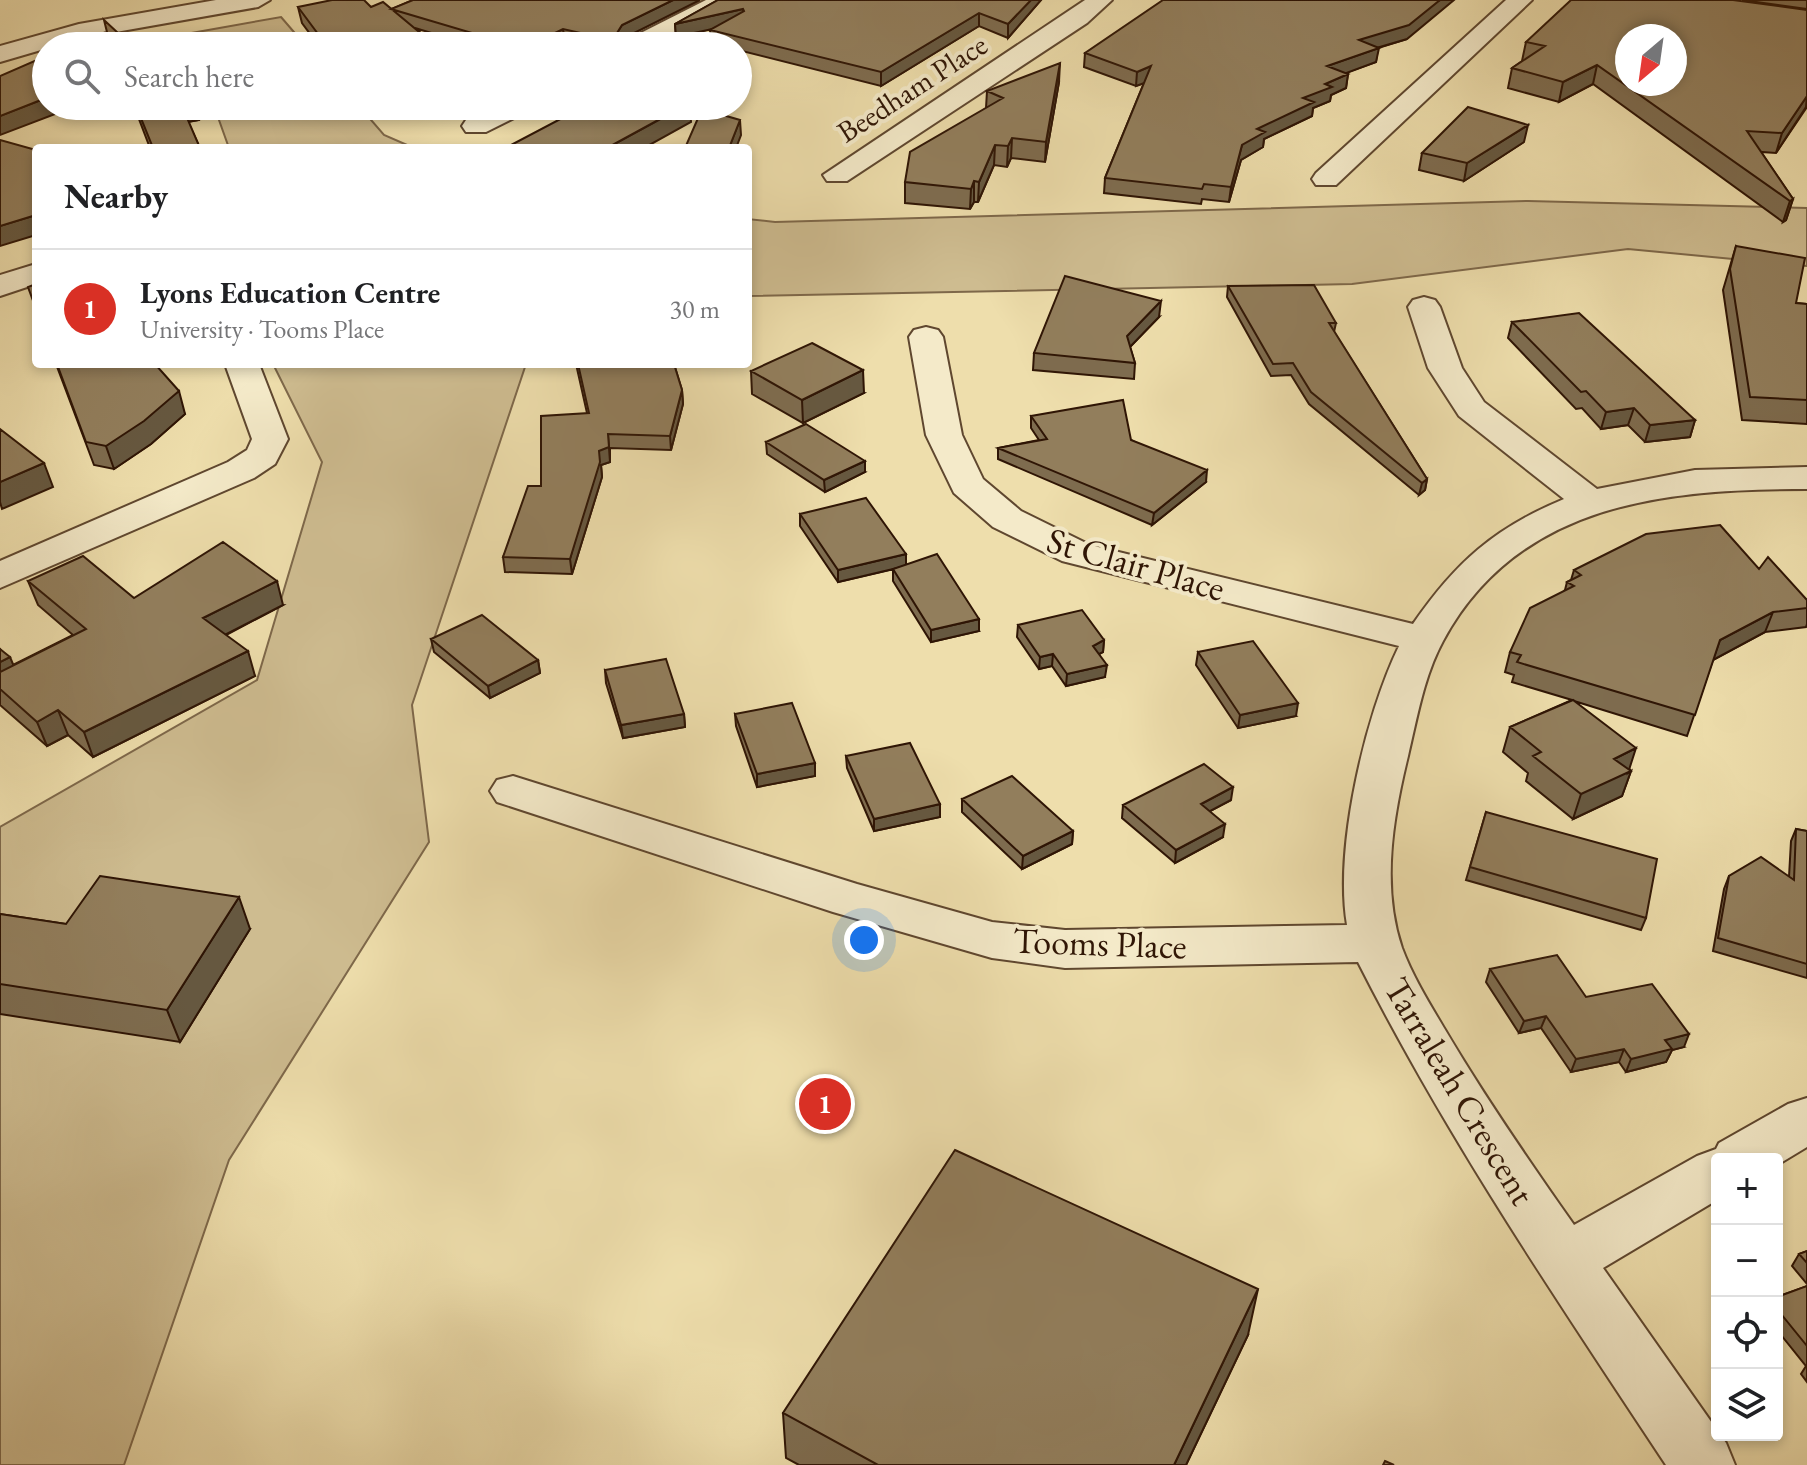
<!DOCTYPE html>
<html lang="en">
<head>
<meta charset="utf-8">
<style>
  body { margin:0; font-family:"EB Garamond",serif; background:#f2f2f2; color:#202124 }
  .controls { position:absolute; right:24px; bottom:24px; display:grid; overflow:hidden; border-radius:8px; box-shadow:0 4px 12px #0003 }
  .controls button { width:72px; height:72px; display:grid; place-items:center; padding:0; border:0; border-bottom:2px solid #e0e0e0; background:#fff; color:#202124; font:40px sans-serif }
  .compass { position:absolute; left:1615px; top:24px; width:72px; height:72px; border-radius:50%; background:#fff; box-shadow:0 4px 12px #0003; rotate:209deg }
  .you { position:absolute; left:864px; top:940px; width:28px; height:28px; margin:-20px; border:6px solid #fff; border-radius:50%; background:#1a73e8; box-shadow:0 0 0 12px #1a73e833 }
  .badge { display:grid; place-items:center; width:52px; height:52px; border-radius:50%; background:#d93025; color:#fff; font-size:26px; font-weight:700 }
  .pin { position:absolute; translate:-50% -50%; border:4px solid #fff; box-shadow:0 2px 8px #0006 }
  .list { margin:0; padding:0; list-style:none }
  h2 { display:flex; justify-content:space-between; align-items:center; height:104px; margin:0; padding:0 32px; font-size:34px }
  h2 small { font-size:26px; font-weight:400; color:#757577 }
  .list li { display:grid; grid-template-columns:52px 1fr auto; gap:24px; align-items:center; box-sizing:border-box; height:120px; padding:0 32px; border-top:2px solid #e0e0e0 }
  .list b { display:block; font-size:30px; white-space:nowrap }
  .list p { margin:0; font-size:26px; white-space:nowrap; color:#757577 }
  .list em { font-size:26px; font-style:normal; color:#757577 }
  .icon { flex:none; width:44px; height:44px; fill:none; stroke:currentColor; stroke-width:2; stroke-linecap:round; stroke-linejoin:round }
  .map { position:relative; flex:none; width:1807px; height:1465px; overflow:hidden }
  .search { position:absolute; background:#fff; box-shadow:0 4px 12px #0003; left:32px; top:32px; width:720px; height:88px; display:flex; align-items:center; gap:20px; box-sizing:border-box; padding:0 28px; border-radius:44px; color:#757577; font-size:30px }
  .panel { position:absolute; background:#fff; box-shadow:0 4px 12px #0003; left:32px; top:144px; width:720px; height:224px; border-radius:8px }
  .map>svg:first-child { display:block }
  .green { fill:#cebc90; stroke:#7e684a; stroke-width:2 }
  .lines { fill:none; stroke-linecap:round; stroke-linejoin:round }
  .minor-casing { stroke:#5f472f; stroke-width:4 }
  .minor { fill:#f4eac9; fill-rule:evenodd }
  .wall { fill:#7e6c4f; stroke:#2f1505; stroke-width:2 }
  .shaded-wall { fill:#665840; stroke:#2f1505; stroke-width:2 }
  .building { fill:#927e5c; stroke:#2f1505; stroke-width:2; fill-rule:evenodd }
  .labels { text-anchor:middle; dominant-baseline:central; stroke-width:8; stroke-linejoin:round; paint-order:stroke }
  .far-street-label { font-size:30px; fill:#2f1505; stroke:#f4eac9 }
  .street-label { font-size:36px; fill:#2f1505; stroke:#f4eac9 }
</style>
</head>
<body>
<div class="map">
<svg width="1807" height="1465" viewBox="0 0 1807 1465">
  <rect width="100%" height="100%" fill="#eedeac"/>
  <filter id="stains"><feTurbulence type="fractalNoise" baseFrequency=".0025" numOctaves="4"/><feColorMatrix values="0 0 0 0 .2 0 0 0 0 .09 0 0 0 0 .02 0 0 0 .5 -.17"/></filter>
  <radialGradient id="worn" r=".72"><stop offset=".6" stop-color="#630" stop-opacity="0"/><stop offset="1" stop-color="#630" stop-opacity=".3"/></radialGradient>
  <!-- green -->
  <path class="green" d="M281,17L306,46H165L158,39Z
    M214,106H359L384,135L414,148H229Z
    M1528,201L1807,208V266L1628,249L1352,284L748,296V219L775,222Z
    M273,364H526L412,705L429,842L229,1160L124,1465H0V827L257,680L322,462Z"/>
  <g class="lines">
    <defs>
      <path id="minor" d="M216,0H270L258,7L82,38L0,62V46L79,24Z
        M706,0H737L653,46H621L625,41Z
        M1085,0H1112L1087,23L847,181H827L823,175Z
        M1506,0H1532L1336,185H1316L1312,179L1316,173Z
        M495,106H529L526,112L486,132H466L462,126L466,120Z
        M36,264V284L0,296V275Z
        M1424,297L1435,300L1440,307L1462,368L1484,402L1597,489L1695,470L1807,467V489C1666,489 1518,502 1443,641C1424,676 1417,718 1408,756C1393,817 1381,886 1402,948C1412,975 1429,1003 1444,1028C1484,1096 1529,1161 1574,1225L1697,1156L1716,1149L1719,1143L1788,1104L1807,1098V1147L1777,1165V1159H1717V1200L1603,1268L1726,1443L1735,1465H1666C1557,1300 1447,1138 1358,962L1065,968L992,958L833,912L497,802L490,791L497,780L513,776L857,884L992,922L1065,930L1347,925C1334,849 1365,716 1399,646L1062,561L993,527L954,493L926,435L909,337L914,330L926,327L938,330L943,337L962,435L983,479L1021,511L1090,545L1413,624C1455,563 1494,528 1564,499L1459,416L1428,368L1408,307L1413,300Z
        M225,364H259L288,439L275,464L254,478L0,588V561L228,462L247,450L252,439Z"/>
    </defs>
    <!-- minor casing -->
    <use href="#minor" class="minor-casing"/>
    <!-- minor -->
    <use href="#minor" class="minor"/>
  </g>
  <!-- wall -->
  <path class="wall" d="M413,0L624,38L622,41V46H582L565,42L556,46H474L415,28L436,46H319L302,23L298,7H371L392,9Z
    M718,0H1041L1008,38L979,26L881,86L738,50V46H724L711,43L710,30L711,29L676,37L675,24Z
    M1742,0H1807V9Z
    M1807,10V107L1776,153L1761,152L1793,199L1786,220L1783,222L1593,84L1559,102L1508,88L1512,68L1522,61L1526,42Z
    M1407,39L1378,48L1376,62L1345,73L1348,74L1346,88L1331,95L1330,101L1313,108L1312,116L1264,139L1263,147L1241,160L1229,202L1202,199L1201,204L1104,193L1105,178L1144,83L1136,86L1084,67L1085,53Z
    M1059,82L1045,162L1011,158L1007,167L994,165L978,202H974L970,209L905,203V182L986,108L987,91Z
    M134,106H196L199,120L188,122L200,148H150Z
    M1524,142L1464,181L1419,170L1422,153Z
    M1736,246L1796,303L1807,304V424L1742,420L1723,290Z
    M1228,286L1336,323L1334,332L1427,479L1425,490L1419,495L1309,404L1291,375L1271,376L1227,297Z
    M1159,317L1130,347L1135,363L1134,379L1033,370L1034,353Z
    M1512,322L1695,420L1690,437L1645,442L1628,425L1601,429L1582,408L1576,409L1508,338Z
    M56,364H155L185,414L151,444L114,469L94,465Z
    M576,364H674L682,390L683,404L671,450L610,448V462L601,465L602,477L572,574L505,572L503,557L541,486L587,413Z
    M751,371L864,393L803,423L752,394Z
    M1031,416L1131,440L1206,482L1152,525L998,459V448L1039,440L1031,428Z
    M766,442L865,472L825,492L767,454Z
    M800,514L906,564L979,631L931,642L893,581V569H894L838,582L800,526Z
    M1759,569L1807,600V624L1806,627L1765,632L1713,660L1687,736L1574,701L1631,771L1622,796L1573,819L1526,781L1528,773L1503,752L1510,727L1572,700L1512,682L1514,675L1505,672L1510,652L1565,590L1567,582L1571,580L1574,570Z
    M28,581L134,598L283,605L226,635L255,676L93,757L68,735L47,746L0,705V649L13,665L73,635L38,605Z
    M1018,625L1104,640L1103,652L1099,654L1105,677L1066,686L1052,666L1039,669L1017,637Z
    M431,639L538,660L540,673L490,698L434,652Z
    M1198,652L1296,716L1238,728L1196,665Z
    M605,670L684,714L685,727L623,738L606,683Z
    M735,714L815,763V776L757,787L736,726Z
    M846,756L940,804V817L874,831L847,768Z
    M962,799L1073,831L1072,844L1022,869L962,812Z
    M1231,800L1210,811L1223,837L1175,863L1122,818L1123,805Z
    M1486,812L1646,918L1641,930L1466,880Z
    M1796,829L1807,831V978L1713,951L1724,889L1729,876L1789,877L1791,841Z
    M0,914L66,924L250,929L180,1042L0,1014Z
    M1490,969L1586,997L1684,1047L1672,1050L1666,1062L1626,1072L1619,1062L1571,1072L1541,1028L1519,1033L1486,982Z
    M1807,1251V1284L1792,1266L1799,1254Z
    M1807,1286V1382L1801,1374L1806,1366L1777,1330V1297Z
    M1248,1335L1186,1465H799L786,1458L783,1413Z"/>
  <!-- shaded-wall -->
  <path class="shaded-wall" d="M673,0H700L624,38L622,41V46H607V39L617,33L622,25Z
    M1031,0H1041L1008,38V24Z
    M1440,0H1454L1407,39L1356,54L1359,40Z
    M743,9L744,22L676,37L675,24Z
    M979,13V26L881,86V72Z
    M563,29L565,42L556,46H528Z
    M1379,48L1376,62L1325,81L1327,66Z
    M1060,63L1059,82L1045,162L1046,142Z
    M1597,65L1593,84L1559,102L1563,82Z
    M1151,66L1150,81L1136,86L1137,72Z
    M1348,74L1346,88L1331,95L1330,101L1313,108L1312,116L1264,139L1263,147L1241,160L1229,202L1231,187L1242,145L1257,129L1325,84Z
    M1807,96L1806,107L1776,153L1782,133Z
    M46,98V106H76L0,135V116Z
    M182,106H196L199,120L186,122Z
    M684,106H690L691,122L644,148H607Z
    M740,120L741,135L736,148H729Z
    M1528,125L1524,142L1464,181L1467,163Z
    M1012,138L1011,158L1007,167L1008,146Z
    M995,145L994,165L978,202L979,182Z
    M974,181V202L970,209L971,189Z
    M1793,199L1786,220L1783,222L1790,201Z
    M36,215V235L0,246V226Z
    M1161,301L1159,317L1125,352L1127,336Z
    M863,370L864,393L803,423L802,400Z
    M682,390L683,404L671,450L670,436Z
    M179,391L185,414L151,444L114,469L106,446Z
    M1634,408L1628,425L1601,429L1606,412Z
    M1695,420L1690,437L1645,442L1650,425Z
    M608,434L610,462L601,465L602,477L572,574L570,559L599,451Z
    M865,461V472L825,492L824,480Z
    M44,463L53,487L2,509L0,502V482Z
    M1207,470L1206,482L1152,525L1154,513Z
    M1427,479L1425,490L1419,495L1422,483Z
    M906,554V566L838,582V570Z
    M277,581L283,605L211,642L203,618Z
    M1773,612L1765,632L1713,660L1720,640Z
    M979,619V631L931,642V630Z
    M1104,640L1103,652L1092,658L1093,646Z
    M248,651L255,676L93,757L84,732Z
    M1053,654L1052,666L1039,669L1040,657Z
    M10,657L20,681L0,689V662Z
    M538,660L540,673L490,698L488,686Z
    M1107,665L1105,677L1066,686L1067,674Z
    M1298,703L1296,716L1238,728L1240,715Z
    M58,710L68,735L47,746L37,722Z
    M684,714L685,727L623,738L621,725Z
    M1636,748L1628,773L1631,771L1622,796L1573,819L1581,794L1614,759Z
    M815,763V776L757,787V774Z
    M1233,787L1231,800L1199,817L1201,804Z
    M940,804V817L874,831V819Z
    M1225,824L1223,837L1175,863L1176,850Z
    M1073,831L1072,844L1022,869L1023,856Z
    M239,897L250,929L180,1042L167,1010Z
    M1546,1016L1541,1028L1519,1033L1524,1021Z
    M1689,1034L1684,1047L1672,1050L1666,1062L1626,1072L1631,1059L1665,1040Z
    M1624,1049L1619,1062L1571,1072L1576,1059Z
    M1258,1289L1248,1335L1186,1465H1174Z"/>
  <!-- building -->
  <path class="building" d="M332,0H364L371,7L383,2L436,46H355L353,44L339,46H327L298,7Z
    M413,0H673L622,25L617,33L621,36L607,39L563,29L528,46H516L391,9Z
    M718,0H1031L1008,24L979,13L881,72L710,30L744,11L743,9L675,24Z
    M1163,0H1440L1409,25L1359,40L1379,48L1327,66L1348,74L1325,84L1332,87L1303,98L1314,102L1257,129L1265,132L1242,145L1231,187L1204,184L1202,189L1105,178L1151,66L1137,72L1085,53Z
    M1571,0H1733L1807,10V96L1782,133L1747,131L1793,199L1790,201L1597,65L1563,82L1512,68L1545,46L1526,42ZM1627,36H1675V84H1627Z
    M104,20L132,46H56L107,32Z
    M46,56V98L0,116V76Z
    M1060,63L1046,142L1012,138L1008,146L995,145L979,182L974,181L971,189L905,182L910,152L1003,98L987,91Z
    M136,106H182L200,148H153Z
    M585,106H684L607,148H522L511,145Z
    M1468,107L1528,125L1467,163L1422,153Z
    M702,109L740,120L729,148H685Z
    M0,140L36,150V215L0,226Z
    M1736,246L1805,258L1796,303L1807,304V400L1750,397L1730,269Z
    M1065,276L1161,301L1127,336L1135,363L1034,353Z
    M36,284V309L28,287Z
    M1314,285L1336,323H1329L1427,479L1422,483L1311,392L1293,363L1273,364L1228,286Z
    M1579,313L1695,420L1650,425L1634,408L1606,412L1586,391L1581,392L1512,322Z
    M812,343L863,370L802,400L751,371Z
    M57,364H155L179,391L144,421L106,446L86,442Z
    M578,364H674L682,390L670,436L608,434L609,447L599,451L600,462L570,559L503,557L528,486H541V416L589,413Z
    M1123,400L1131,440L1207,470L1154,513L998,448L1047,439L1031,416Z
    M806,424L865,461L824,480L766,442Z
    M0,429L44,463L0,482Z
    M866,498L906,554L838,570L800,514Z
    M1720,525L1759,569L1768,557L1807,600V608L1773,612L1720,640L1695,715L1517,662L1521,655L1510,652L1530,608L1574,586L1567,582L1581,575L1574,570L1646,534Z
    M223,542L277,581L203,618L248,651L84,732L58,710L37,722L0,689V672L86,629L28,581L83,556L134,598Z
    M937,554L979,619L931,630L893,569Z
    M1082,610L1104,640L1093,646L1107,665L1067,674L1053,654L1040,657L1018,625Z
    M482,615L538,660L488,686L431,639Z
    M1253,641L1298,703L1240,715L1198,652Z
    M0,649L10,657L0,662Z
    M666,659L684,714L621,725L605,670Z
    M1573,700L1636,748L1614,759L1631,771L1581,794L1533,756L1541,752L1510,727Z
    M792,703L815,763L757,774L735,714Z
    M910,743L940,804L874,819L846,756Z
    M1204,764L1233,787L1201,804L1225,824L1176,850L1123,805Z
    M1012,776L1073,831L1023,856L962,799Z
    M1486,812L1657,859L1646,918L1470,867Z
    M1796,829L1807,831V964L1718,938L1729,876L1761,857L1794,880Z
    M100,876L239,897L167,1010L0,984V914L66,924Z
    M1557,955L1586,997L1652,984L1689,1034L1665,1040L1672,1049L1631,1059L1624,1049L1576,1059L1546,1016L1524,1021L1490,969Z
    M955,1150L1258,1289L1174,1465H878L783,1413Z
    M1807,1251V1263L1799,1254Z
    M1807,1286V1346L1777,1309V1297Z
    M1385,1461L1394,1465H1383Z"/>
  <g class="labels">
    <!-- far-street labels -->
    <g class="far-street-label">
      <text transform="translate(912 88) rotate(-33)">Beedham Place</text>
    </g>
    <!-- street labels -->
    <g class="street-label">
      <text transform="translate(1136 564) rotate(16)">St Clair Place</text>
      <text transform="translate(1100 943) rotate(2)">Tooms Place</text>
      <text transform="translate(1460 1091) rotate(59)">Tarraleah Crescent</text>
    </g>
  </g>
  <rect width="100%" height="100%" filter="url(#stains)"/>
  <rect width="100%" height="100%" fill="url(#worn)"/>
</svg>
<div class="controls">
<button>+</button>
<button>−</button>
<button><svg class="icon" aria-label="locate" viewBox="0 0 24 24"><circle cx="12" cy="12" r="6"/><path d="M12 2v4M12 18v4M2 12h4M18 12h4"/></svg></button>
<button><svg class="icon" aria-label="layers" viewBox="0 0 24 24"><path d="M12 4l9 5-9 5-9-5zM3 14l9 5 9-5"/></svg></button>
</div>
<svg class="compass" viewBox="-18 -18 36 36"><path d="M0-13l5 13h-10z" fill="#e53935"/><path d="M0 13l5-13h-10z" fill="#757577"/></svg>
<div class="you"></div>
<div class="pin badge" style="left:825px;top:1104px">1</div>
<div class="search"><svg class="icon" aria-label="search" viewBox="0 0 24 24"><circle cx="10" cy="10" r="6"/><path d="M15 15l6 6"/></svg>Search here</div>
<section class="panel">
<h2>Nearby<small></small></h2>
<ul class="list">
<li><span class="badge">1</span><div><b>Lyons Education Centre</b><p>University · Tooms Place</p></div><em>30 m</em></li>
</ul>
</section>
</div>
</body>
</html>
